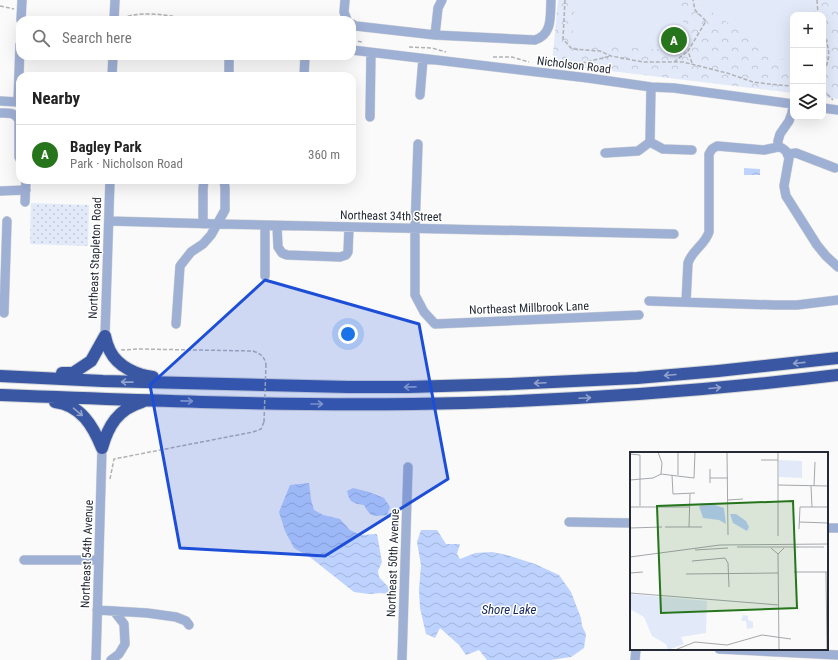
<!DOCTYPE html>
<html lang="en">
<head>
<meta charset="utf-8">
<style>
  body { margin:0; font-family:"Roboto Condensed",sans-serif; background:#f2f2f2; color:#222 }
  .controls { position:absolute; right:12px; top:12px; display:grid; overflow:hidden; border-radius:8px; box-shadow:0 4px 16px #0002 }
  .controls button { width:36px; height:36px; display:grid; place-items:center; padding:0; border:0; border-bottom:1px solid #e0e0e0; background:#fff; color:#222; font:20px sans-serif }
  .you { position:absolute; left:348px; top:334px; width:14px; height:14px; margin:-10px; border:3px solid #fff; border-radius:50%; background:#1a73e8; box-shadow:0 0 0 6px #1a73e833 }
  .badge { display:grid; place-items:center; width:26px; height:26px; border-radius:50%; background:#26751d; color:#fff; font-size:13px; font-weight:700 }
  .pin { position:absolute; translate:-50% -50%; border:2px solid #fff; box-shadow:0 1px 4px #0006 }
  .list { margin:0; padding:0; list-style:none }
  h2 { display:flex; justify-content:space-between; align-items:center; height:52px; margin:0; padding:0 16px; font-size:17px }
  h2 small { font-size:13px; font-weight:400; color:#767676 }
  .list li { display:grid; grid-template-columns:26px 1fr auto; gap:12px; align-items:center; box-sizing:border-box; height:60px; padding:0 16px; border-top:1px solid #e0e0e0 }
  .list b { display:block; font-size:15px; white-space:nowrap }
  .list p { margin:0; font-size:13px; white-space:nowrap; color:#767676 }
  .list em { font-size:13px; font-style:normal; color:#767676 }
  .icon { flex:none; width:22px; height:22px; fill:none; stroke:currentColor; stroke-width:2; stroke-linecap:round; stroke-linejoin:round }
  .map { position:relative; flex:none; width:838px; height:660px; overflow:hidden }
  .search { position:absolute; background:#fff; box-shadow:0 4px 16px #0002; left:16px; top:16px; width:340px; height:44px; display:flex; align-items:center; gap:10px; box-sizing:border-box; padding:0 14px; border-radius:12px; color:#767676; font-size:15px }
  .panel { position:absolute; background:#fff; box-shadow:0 4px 16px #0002; left:16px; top:72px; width:340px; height:112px; border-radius:12px }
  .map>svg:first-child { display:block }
  .grass { fill:url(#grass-dots) }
  .park { fill:url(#park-crowns) }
  .pitch { fill:#e2e9f9 }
  .water { fill:url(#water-waves) }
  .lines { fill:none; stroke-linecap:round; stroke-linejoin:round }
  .minor-casing { stroke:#d3d5d7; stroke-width:10 }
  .highway-casing { stroke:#d3d5d7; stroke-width:14 }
  .path { stroke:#b0b2b6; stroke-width:1.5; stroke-dasharray:4 2; stroke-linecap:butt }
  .minor { stroke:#9fb0d5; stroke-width:9 }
  .highway { stroke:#3a57a3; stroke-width:12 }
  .path-bridge { stroke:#b0b2b6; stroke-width:1.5; stroke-dasharray:4 2; stroke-linecap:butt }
  .oneway { stroke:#93a3cc }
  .marked { fill:#1d4ed8; fill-opacity:0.2; stroke:#1d4ed8; stroke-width:3; stroke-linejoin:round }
  .labels { text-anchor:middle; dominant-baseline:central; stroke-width:3; stroke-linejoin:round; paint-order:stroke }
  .street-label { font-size:12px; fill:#242a36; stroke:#fff }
  .water-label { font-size:13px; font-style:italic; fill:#15285c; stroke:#fff }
  .inset-road { fill:none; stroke:#a4a7ac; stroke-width:1 }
  .view { fill:#26751d; fill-opacity:0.15; stroke:#26751d; stroke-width:2 }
  .inset-edge { fill:none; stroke:#242a36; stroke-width:2 }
</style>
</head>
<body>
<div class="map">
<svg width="838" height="660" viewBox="0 0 838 660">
  <defs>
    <pattern id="grass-dots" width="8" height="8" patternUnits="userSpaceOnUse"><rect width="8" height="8" fill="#e2e9f9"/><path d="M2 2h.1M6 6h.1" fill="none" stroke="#c2c8d6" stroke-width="1.8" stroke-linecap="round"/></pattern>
    <pattern id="park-crowns" width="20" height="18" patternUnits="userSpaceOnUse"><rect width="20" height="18" fill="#e2e9f9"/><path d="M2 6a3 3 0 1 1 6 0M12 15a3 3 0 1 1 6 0" fill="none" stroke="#c2c8d6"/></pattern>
    <pattern id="water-waves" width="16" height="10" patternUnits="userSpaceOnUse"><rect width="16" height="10" fill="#bdd2fe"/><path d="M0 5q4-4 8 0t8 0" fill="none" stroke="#a2b4da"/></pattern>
  </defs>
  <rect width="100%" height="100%" fill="#fafafa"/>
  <!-- grass -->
  <path class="grass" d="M31,203L89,205L88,246L30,244Z"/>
  <!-- park -->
  <path class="park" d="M558,0H838V99L823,97V15H793V93L552,64Z"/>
  <!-- pitch -->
  <path class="pitch" d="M575,0H677L683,19L684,37L680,51L572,43Z
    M699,0H812L811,15H793V62L791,65L700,4Z"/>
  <!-- water -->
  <path class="water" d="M744,168L760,169V175H744Z
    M309,483L311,499L314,510L323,515L340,519L350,530L360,535L377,534L382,562L378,571L379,577L393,592L392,595L381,593L369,594L354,592L311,558L294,548L285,531L279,512L290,485Z
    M353,488L369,492L384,498L390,507L387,515C373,516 371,518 364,505C352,503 350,503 347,491Z
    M421,530H437L446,544H460L457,554L460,559L475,553L492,552L507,555L535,564L559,575L571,592L581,618L582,626L586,634L584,648L571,657L551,660H487L479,650L466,655L459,645L440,628L435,638L426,634L420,608L419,590L421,565L417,542Z"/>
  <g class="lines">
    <defs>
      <path id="minor" d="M345,0L344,12L347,20
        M21,20L22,0
        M114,20L115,0
        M352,24L356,26L435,35L535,40C553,34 550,16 551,0
        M435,35L438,8L442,0
        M352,50L588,78L651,87L674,88L793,104L792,113L789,121L780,134L778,141V147
        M112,76L113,56
        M229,76V56
        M304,76L305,56
        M420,95L423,59
        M0,101L18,102L20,45
        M823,108L838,110
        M0,113C8,113 15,112 19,120V157L20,159
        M370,117L371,53
        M650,142L651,87
        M650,142L663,149L692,150
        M418,144L415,228V295L424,312L435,324L639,315
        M605,153L638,151L650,142
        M788,154L796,153L835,168
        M0,191L26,190
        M25,202L26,180
        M109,221L217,224L674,234
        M203,224V189L204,180
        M265,225V276
        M277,226L278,247L282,253L287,255L340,257L346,255L348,252L349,227
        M649,301L774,305H797L838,300
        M686,302L688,263C692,250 705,245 709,232V154L712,149L717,146L764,150L778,147L782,148L786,151L789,158L784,186L786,196L817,245L826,256L838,267
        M4,313L7,221
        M176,324L180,266L191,252L203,244L211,235L225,210V188L224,180
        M105,336L110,180
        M569,522L631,523
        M827,528H838
        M24,560H99
        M97,610L147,613L176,617L186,621L189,625
        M719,649L838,655
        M96,660L102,448
        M111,660L119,654L125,644L124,624L114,611
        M402,660L408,467
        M635,660L636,649"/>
      <path id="highway" d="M105,336C106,341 108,347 110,351C118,367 137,375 153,377
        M62,373H73L91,361L105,336
        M0,376L103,381L348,387H408L510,384L637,378L718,371L838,358
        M0,395C155,401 309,407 464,403C589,399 714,390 838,375
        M55,402C81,405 93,426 102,448
        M102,448C108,426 118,409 142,402"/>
    </defs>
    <!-- minor casing -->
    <use href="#minor" class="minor-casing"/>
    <!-- highway casing -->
    <use href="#highway" class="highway-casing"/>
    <!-- path -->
    <path class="path" d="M565,0L563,39L572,49L600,51L611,56L643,62H683L727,73L753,82L778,85L793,86
      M817,0L818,15
      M0,6L14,9
      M122,18C126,17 130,15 134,15C153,12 173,16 191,20
      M823,33C829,47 832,58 823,72
      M352,40L362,42
      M409,47L432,48L446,52
      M493,57H512L529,62
      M674,62L688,51
      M692,63L688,51L706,21L695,10L693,0
      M564,66L578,64L611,56
      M823,90L833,100
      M122,349V350L139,349L253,351C261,354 264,356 266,364
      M110,479L114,459L253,432L261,429L264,422"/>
    <!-- minor -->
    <use href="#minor" class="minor"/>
    <!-- highway -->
    <use href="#highway" class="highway"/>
    <!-- path-bridge -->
    <path class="path-bridge" d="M264,422L266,364"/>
  </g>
  <!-- one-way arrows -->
  <defs><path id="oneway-shaft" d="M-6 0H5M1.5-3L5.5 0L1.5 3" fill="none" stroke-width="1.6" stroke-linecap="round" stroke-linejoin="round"/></defs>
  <g class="oneway">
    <use href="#oneway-shaft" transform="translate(799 363) rotate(174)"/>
    <use href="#oneway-shaft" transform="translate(670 375) rotate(175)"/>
    <use href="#oneway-shaft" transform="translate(127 382) rotate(-179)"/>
    <use href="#oneway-shaft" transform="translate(540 383) rotate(177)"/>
    <use href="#oneway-shaft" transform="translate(410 387) rotate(179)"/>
    <use href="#oneway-shaft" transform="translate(715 388) rotate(-5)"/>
    <use href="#oneway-shaft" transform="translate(585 398) rotate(-3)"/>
    <use href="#oneway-shaft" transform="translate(187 401) rotate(1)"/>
    <use href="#oneway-shaft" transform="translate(317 404)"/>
    <use href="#oneway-shaft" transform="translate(78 412) rotate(40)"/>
  </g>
  <!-- marked area -->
  <path class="marked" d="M265,280L419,324L448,479L325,556L180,548L150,385Z"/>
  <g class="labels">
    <!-- street labels -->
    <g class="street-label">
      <text transform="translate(574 65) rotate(7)">Nicholson Road</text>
      <text transform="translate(391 216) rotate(1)">Northeast 34th Street</text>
      <text transform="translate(95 258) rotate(-88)">Northeast Stapleton Road</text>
      <text transform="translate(529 308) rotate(-2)">Northeast Millbrook Lane</text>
      <text transform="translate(87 554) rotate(-88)">Northeast 54th Avenue</text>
      <text transform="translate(393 563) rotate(-88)">Northeast 50th Avenue</text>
    </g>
    <!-- water labels -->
    <g class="water-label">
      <text x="509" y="609">Shore Lake</text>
    </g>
  </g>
  <!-- overview -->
  <g transform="translate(630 452)">
    <rect width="198" height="198" fill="#fafafa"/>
    <path d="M113,163L118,164V168L123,170V176L117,177L116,169H111Z" fill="#e2e9f9"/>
    <path d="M149,8L172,9V26L149,25ZM0,142L77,149L76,181L51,185L54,192L38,198L36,192L22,184L14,165L0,157Z" fill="#e2e9f9"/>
    <path d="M38,150L54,161L43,175L35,162ZM56,152H74L73,172L65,170L71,174L62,180L53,181L44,178L54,163L62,167L57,160Z" fill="#e2e9f9"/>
    <path d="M79,51L94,56L96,72L89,68L73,66L69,54ZM100,62H106L116,69L119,75L117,79L103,71Z" fill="#bdd2fe"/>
    <path class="inset-road" d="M28,0L32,11L31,22M48,0V23M97,0L98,83M97,0H116M148,0V84M0,2L10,3V54M131,8H148M80,17V31M42,23L43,42L65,41M80,26H98M0,28L23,26L31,22L64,26L65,0M148,33L198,34M181,34L182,55M184,34L185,10M198,34V55M98,48L113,47M0,55H60M169,70L198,71M35,75H72M59,75L60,42M0,76L32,75M169,77L170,55H198M107,95H168M167,95H194M141,96L148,102L154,96M65,98L98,96M148,102L149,198M0,105L90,93L198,92M62,109L95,106L98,111L99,135M164,120H198M196,120L197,198M0,121L13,120M56,122L148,121M0,141L149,153M45,198L65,190L97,193L132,183L161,187"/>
    <path class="view" d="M163,49L167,156L31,161L27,54Z"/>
    <rect width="198" height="198" class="inset-edge"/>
  </g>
</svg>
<div class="controls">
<button>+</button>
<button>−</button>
<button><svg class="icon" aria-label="layers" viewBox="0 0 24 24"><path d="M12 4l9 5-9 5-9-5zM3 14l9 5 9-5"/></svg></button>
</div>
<div class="you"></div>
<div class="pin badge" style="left:674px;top:40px">A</div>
<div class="search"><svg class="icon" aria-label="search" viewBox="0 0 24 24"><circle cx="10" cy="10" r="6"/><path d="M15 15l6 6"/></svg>Search here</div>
<section class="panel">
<h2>Nearby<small></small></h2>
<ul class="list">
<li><span class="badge">A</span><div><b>Bagley Park</b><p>Park · Nicholson Road</p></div><em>360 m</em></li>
</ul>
</section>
</div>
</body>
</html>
